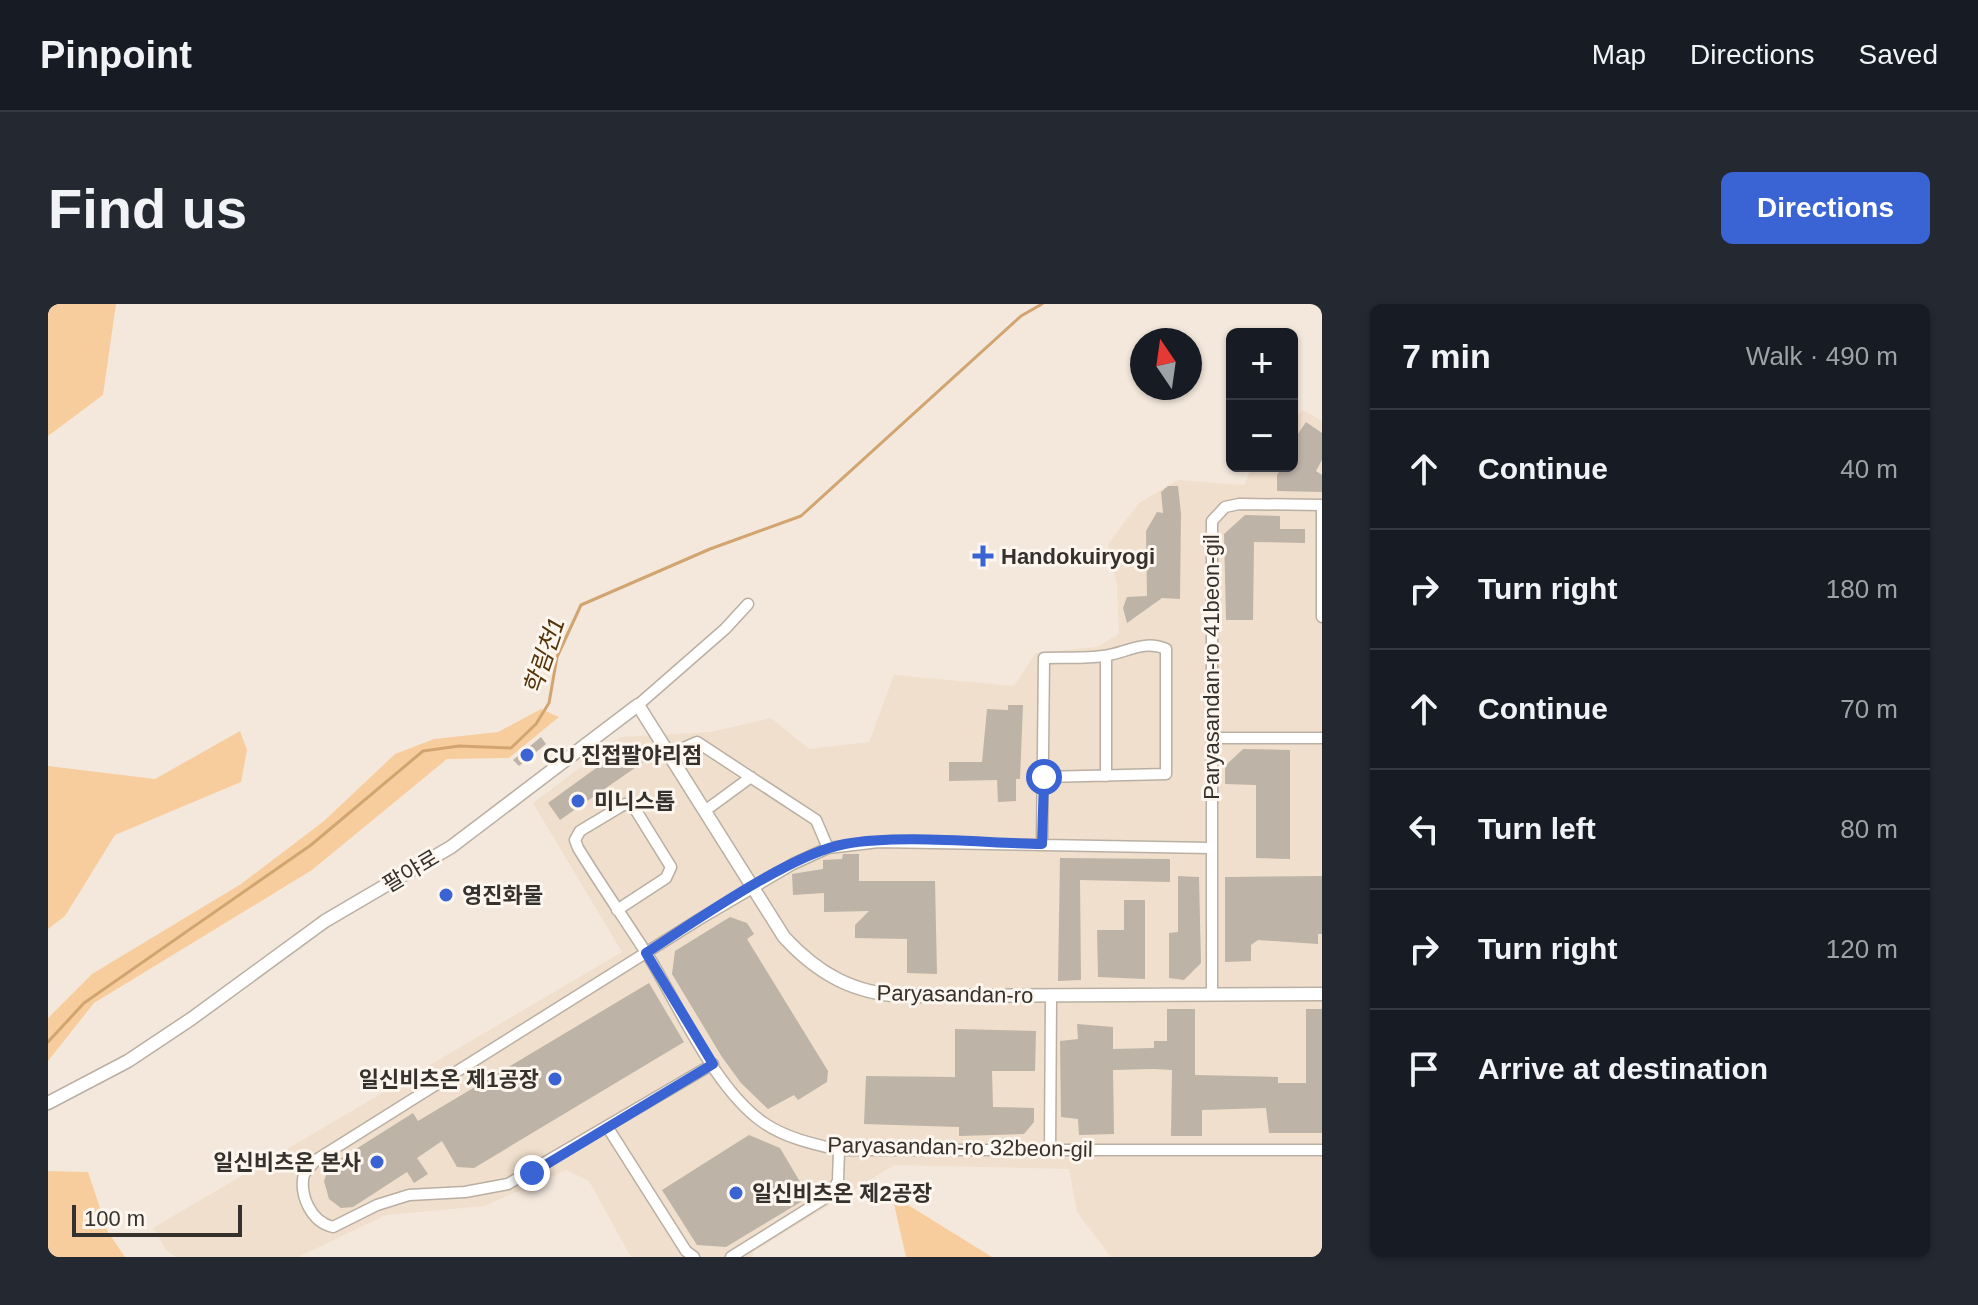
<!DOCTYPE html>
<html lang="en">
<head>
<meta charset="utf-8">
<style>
  body { margin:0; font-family:Arial,"Noto Sans KR",sans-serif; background:#242831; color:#f1f3f6 }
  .controls { position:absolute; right:24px; top:24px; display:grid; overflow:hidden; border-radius:12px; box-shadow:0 2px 6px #0004 }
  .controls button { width:72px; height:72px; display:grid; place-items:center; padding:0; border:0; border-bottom:2px solid #363941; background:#171b24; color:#f1f3f6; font:40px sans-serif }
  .compass { position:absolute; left:1082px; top:24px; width:72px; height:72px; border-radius:50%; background:#171b24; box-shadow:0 2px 6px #0004; rotate:347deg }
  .scale { position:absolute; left:24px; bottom:20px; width:170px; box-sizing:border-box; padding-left:8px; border:4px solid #35312c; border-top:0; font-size:22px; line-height:28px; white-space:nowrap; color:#35312c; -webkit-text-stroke:6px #fdf6ef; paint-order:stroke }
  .stop { position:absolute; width:24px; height:24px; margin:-18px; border:6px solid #3a63d4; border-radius:50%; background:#fff }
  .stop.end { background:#3a63d4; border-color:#fff; box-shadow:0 2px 8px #0008 }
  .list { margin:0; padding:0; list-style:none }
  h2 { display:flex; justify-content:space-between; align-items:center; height:104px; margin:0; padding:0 32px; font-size:34px }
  h2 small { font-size:26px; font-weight:400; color:#9ea1a6 }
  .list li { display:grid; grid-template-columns:52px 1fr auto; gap:24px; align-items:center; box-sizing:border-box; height:120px; padding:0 32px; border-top:2px solid #363941 }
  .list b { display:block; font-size:30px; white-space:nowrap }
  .list em { font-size:26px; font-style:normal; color:#9ea1a6 }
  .icon { flex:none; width:44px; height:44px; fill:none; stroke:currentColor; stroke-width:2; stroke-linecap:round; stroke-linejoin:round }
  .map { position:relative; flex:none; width:1274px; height:953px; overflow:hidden; border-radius:12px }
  header { display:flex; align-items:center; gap:48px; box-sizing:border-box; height:112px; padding:0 40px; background:#171b24; border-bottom:2px solid #363941 }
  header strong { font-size:38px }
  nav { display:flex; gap:44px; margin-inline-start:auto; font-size:28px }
  .intro { display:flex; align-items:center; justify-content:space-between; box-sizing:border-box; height:192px; padding:0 48px }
  h1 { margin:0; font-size:56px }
  .button { padding:20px 36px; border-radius:12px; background:#3a63d4; color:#fff; font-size:28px; font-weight:700 }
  main { display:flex; gap:48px; padding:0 48px }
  aside { flex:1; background:#171b24; border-radius:12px; box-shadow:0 2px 6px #0004 }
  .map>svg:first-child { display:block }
  .built { fill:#efdfcc }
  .green { fill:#f8cd9e }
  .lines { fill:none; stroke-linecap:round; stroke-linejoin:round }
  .stream { stroke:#d2a570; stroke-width:3 }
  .building { fill:#beb3a7 }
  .minor-casing { stroke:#baafa3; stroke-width:13 }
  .tertiary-casing { stroke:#baafa3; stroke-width:15 }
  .minor { stroke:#fff; stroke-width:10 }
  .tertiary { stroke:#fff; stroke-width:12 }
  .route { stroke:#3a63d4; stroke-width:10 }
  .poi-dot { fill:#3a63d4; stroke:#fdf6ef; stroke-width:3 }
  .labels { text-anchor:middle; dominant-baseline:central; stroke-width:6; stroke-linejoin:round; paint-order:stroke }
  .poi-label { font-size:22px; font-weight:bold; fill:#35312c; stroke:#fdf6ef; text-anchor:start }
  .street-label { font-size:22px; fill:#35312c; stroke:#fdf6ef }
  .water-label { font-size:24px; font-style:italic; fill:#54350a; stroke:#fdf6ef }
</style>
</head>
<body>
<header>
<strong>Pinpoint</strong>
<nav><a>Map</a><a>Directions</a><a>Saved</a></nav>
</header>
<div class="intro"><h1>Find us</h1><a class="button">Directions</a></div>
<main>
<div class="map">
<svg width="1274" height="953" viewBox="0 0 1274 953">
  <rect width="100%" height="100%" fill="#f4e8dc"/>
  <!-- built -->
  <path class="built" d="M1255,106L1274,117V953H1063L1029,908L1021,865L846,861L705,948V953H583L541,877L518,866L436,902L338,911L250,953H128L119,947L105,924L574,648L485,499L573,433L663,428L723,414L761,445L821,438L846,371L966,382L988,349L1049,343L1071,330L1069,281L1060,240L1091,199L1130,176L1196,181L1204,162H1244V114Z"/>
  <!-- green -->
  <path class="green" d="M0,0H68L55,91L0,132Z
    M493,405L511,413L461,454L399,455L264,566L46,699L0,757V714L44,670L193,580L276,517L347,450L386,435L450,428Z
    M192,427L199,446L193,478L67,531L17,612L0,625V462L107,475Z
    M0,867L40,868L60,928L77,953H0Z
    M844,891L944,953H858Z"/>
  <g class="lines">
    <!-- stream -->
    <path class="stream" d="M0,738L36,699L263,541L375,447L411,442L463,444L488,420L501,399L509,353L533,301L662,245L753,212L973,12L994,0"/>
  </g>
  <!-- building -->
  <path class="building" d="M1258,118L1274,129V156L1268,167L1274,171V188L1229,187V171L1235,162H1244V139Z
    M1120,182H1130L1133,210L1132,295L1114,294L1079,319L1075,304L1079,293L1099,292L1098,227L1109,208L1115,209L1113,188Z
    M1197,211L1232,212V225H1257V239L1206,238L1205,316H1178L1176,230Z
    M960,401H975L972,475H968V497L950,498L949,476L901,477V458H934L939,405L960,406Z
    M493,433L498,440L471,462L465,456Z
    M597,442L604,452L512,516L500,499L577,443Z
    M1195,445L1242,446V555L1208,554V481L1177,480V462Z
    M795,550H811V577H887L889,670L859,669V635L807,634V621L821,607L776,608V589L745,591L744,570L775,565V556L794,555Z
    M1012,554L1122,555V578L1032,576L1033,676L1010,677Z
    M1130,572L1151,573L1153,659L1136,676L1121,674V629L1130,628Z
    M1274,572V630H1270V640L1210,636L1203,641V657L1177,658V573Z
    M1076,596H1097V675L1050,673L1049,626H1076Z
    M682,613L699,619L706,630L699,635L780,767L779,778L750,796L746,791L720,805L693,779L674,753L624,670L627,647Z
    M601,679L636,738L426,864L409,863L394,837L369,854L380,870L366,879L359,868L305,903L293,904L281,895L276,877L281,862L365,809L370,817Z
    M1119,705H1147V771L1230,773V779H1258V705H1274V829H1221L1218,804L1154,806V832H1123L1124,766L1106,765L1065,766L1066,830L1031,831L1030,815L1013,813L1012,737L1030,735L1029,720L1065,723V745L1106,744V737H1119Z
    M907,725L988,727L987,767H944L945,803L986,804V818L976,830L911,832V823L816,820L818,772L907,773Z
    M701,831L732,844L761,893L678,943L649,941L614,886Z"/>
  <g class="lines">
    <defs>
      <path id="minor" d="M1274,201V313
        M1058,352V472
        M590,401L677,325L700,300
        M1164,434H1274
        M622,450L649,438L768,516L780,544
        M658,506L703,473
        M994,540L996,354C1015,353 1036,355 1055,352C1076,350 1095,335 1118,345V470L996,473
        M569,606L618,574L623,563L587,505L577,500L532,527L527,536L530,544C554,583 580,620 604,658C633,707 669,787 716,819C738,834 765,840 791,846H1274
        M1164,690V217L1177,203L1191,200L1274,201
        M665,760L460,880L417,888L361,891L329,901L285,923C263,918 251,891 256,870L268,856L650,616L745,560L780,544L831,538L1161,544
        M560,824L638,947L646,953
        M1002,846L1003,692
        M683,953L782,891L790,877L791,846"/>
      <path id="tertiary" d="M0,799L80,757L143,715L277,617L403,543L590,401L736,633C770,670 806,690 857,692L1274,690"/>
    </defs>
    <!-- minor casing -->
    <use href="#minor" class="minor-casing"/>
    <!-- tertiary casing -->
    <use href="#tertiary" class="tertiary-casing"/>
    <!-- minor -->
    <use href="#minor" class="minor"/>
    <!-- tertiary -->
    <use href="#tertiary" class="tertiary"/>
  </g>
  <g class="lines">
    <!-- route -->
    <path class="route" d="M484,869L665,760L598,649C646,618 744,549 797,540C853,530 936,539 994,540L996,473"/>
  </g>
  <!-- markers -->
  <g class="poi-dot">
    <path d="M931 240h8v8h8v8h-8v8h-8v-8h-8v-8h8z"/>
    <circle cx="479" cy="451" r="8"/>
    <circle cx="530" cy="497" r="8"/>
    <circle cx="398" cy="591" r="8"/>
    <circle cx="507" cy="775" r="8"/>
    <circle cx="329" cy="858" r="8"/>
    <circle cx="688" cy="889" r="8"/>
  </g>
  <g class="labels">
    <!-- poi labels -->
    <g class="poi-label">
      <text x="953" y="252">Handokuiryogi</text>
      <text x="495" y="451">CU 진접팔야리점</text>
      <text x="546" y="497">미니스톱</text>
      <text x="414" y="591">영진화물</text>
      <text x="491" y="775" text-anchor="end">일신비츠온 제1공장</text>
      <text x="313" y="858" text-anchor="end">일신비츠온 본사</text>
      <text x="704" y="889">일신비츠온 제2공장</text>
    </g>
    <!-- street labels -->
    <g class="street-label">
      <text transform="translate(1163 363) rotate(-90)">Paryasandan-ro 41beon-gil</text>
      <text transform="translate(363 567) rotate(-31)">팔야로</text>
      <text transform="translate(907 690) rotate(1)">Paryasandan-ro</text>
      <text transform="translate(912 843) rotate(1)">Paryasandan-ro 32beon-gil</text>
    </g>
    <!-- water labels -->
    <g class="water-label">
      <text transform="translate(496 352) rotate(-71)">학림천1</text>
    </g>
  </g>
</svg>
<div class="controls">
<button>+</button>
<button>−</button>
</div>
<svg class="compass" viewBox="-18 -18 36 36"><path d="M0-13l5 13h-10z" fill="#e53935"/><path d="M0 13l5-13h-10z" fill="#9ea1a6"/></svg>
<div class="scale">100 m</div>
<div class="stop" style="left:996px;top:473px"></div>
<div class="stop end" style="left:484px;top:869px"></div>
</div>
<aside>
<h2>7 min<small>Walk · 490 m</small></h2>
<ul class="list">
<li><svg class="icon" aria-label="ahead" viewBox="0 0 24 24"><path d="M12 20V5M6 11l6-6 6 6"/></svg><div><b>Continue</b></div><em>40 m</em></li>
<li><svg class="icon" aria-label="right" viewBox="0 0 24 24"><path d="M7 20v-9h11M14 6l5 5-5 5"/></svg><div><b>Turn right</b></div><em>180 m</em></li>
<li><svg class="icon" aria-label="ahead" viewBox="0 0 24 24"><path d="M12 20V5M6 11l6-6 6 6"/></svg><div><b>Continue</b></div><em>70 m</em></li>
<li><svg class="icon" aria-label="left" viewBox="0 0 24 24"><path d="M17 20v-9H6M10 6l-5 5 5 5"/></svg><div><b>Turn left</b></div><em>80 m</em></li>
<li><svg class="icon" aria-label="right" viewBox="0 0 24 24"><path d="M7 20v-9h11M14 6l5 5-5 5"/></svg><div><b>Turn right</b></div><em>120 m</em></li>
<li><svg class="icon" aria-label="arrive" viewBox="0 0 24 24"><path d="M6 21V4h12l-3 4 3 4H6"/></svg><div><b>Arrive at destination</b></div></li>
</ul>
</aside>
</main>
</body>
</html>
